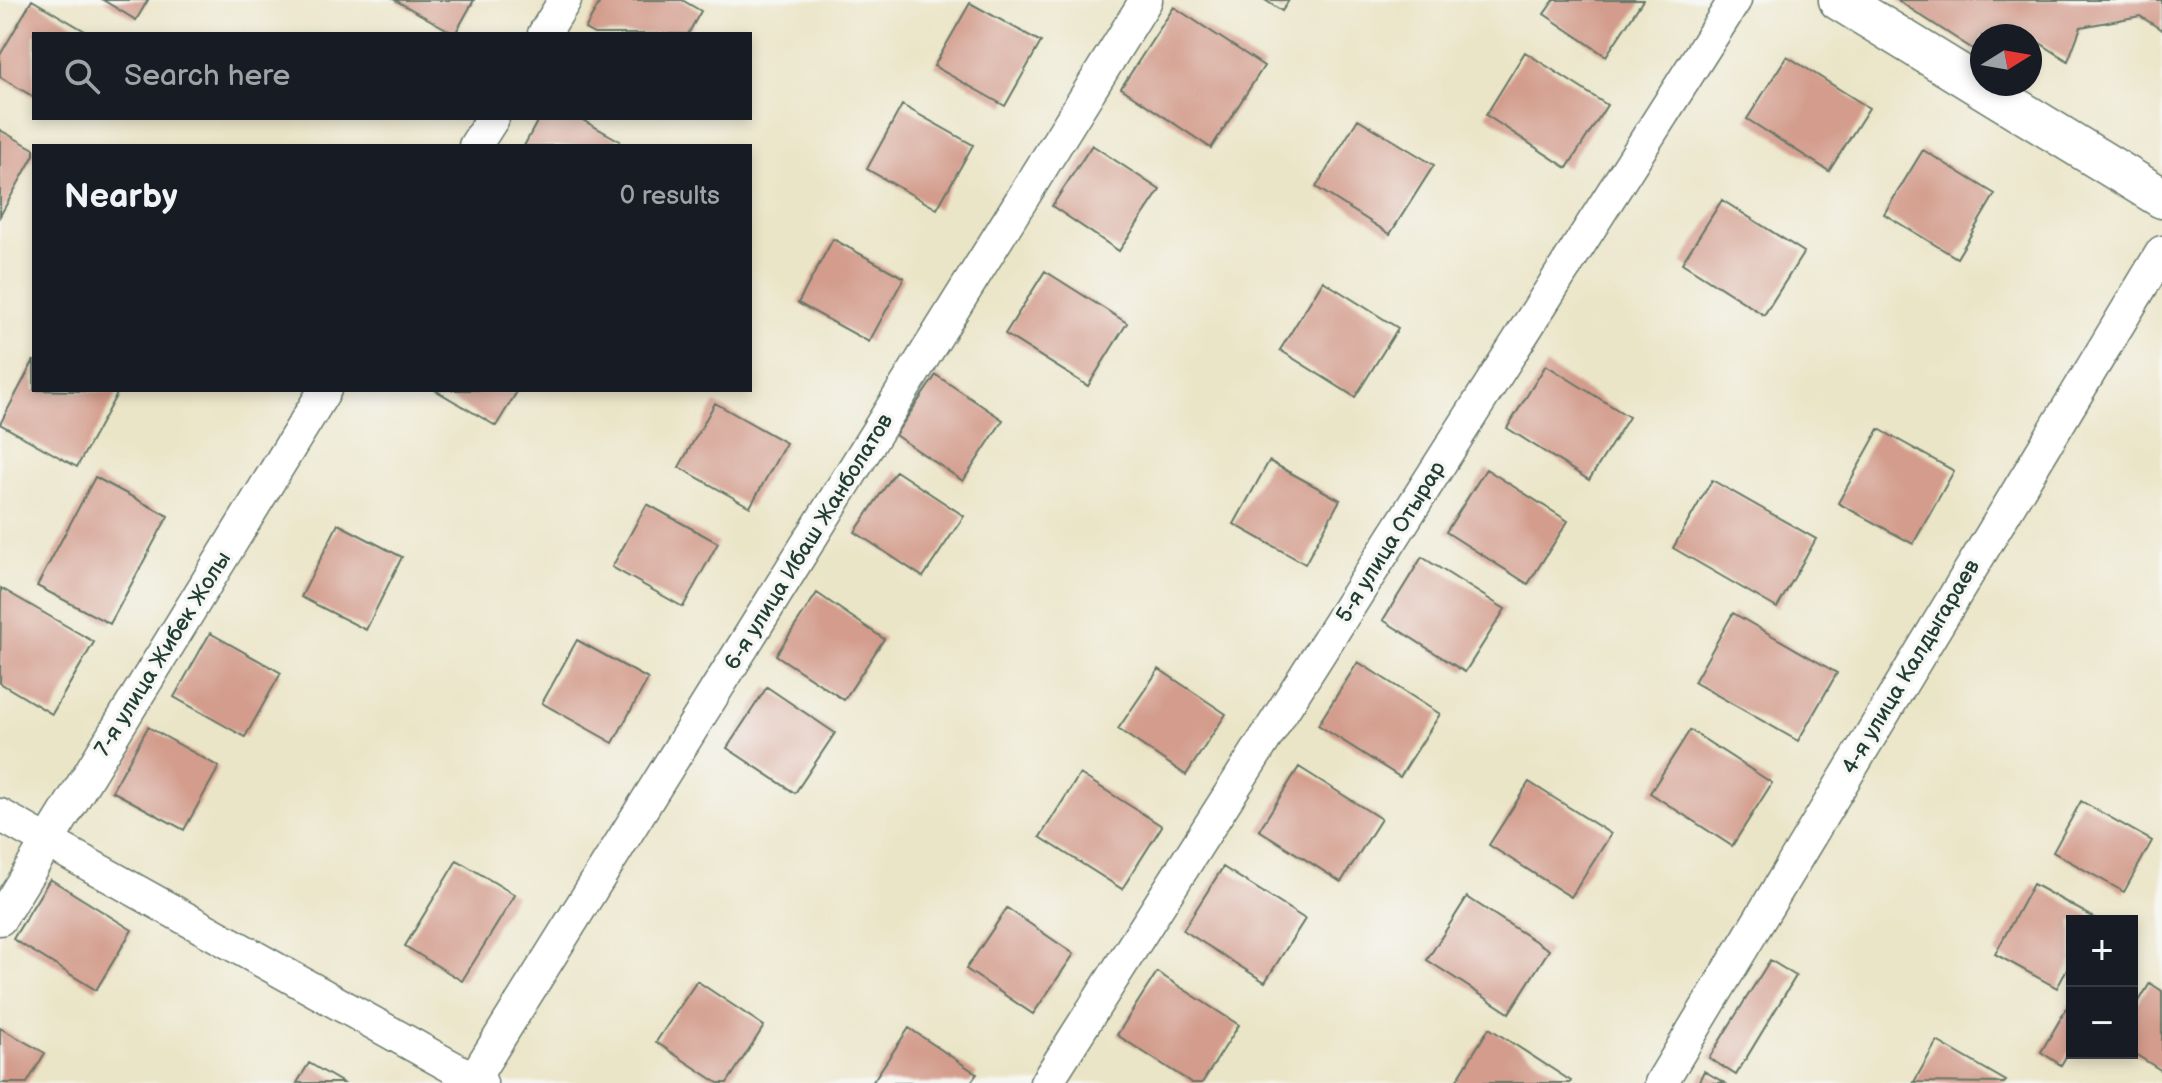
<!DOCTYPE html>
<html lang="en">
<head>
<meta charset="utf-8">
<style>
  body { margin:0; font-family:"Balsamiq Sans",sans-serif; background:#20242c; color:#f1f3f6 }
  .controls { position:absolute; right:24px; bottom:24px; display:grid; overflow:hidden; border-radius:0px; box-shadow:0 4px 12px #0003 }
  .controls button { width:72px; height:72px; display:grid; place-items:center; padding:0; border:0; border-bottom:2px solid #363941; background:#171b24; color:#f1f3f6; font:40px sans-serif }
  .compass { position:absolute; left:1970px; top:24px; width:72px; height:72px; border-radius:50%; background:#171b24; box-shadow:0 4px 12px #0003; rotate:79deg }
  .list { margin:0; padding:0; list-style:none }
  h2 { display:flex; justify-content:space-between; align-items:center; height:104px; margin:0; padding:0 32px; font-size:34px }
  h2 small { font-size:26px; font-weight:400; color:#9ea1a6 }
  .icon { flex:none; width:44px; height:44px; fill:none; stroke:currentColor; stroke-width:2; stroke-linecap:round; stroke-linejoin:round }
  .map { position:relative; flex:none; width:2162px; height:1083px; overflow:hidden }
  .search { position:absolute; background:#171b24; box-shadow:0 4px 12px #0003; left:32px; top:32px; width:720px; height:88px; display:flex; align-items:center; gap:20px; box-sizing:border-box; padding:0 28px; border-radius:0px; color:#9ea1a6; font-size:30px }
  .panel { position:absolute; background:#171b24; box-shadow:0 4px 12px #0003; left:32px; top:144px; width:720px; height:248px; border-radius:0px }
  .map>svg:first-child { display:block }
  .building { fill:#d39c8c }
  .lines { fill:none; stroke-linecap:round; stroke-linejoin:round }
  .minor-casing { stroke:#667868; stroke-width:35 }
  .tertiary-casing { stroke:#667868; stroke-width:43 }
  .minor { stroke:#fff; stroke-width:32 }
  .tertiary { stroke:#fff; stroke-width:40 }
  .labels { text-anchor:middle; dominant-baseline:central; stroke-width:7; stroke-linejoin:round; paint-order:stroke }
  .street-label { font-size:22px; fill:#1f3d34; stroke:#f6f6f2 }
</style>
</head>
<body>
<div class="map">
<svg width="2162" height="1083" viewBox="0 0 2162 1083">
  <rect width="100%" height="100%" fill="#f6f6f2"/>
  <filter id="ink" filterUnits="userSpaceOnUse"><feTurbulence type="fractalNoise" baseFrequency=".0125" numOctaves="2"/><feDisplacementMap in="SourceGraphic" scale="16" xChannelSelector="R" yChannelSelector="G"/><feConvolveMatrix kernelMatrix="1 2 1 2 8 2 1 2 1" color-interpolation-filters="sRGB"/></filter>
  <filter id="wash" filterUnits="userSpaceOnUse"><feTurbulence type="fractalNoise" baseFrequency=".006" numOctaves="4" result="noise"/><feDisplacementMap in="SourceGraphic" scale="32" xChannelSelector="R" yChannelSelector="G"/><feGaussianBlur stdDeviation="1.8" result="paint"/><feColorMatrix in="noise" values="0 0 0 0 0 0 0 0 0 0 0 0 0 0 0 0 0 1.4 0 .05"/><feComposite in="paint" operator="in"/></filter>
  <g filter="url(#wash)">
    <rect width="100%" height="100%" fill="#ebe5c8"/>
    <g id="blocks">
      <!-- building -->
      <path class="building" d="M32,0L90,34H34V97L0,77V55Z
        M103,0H148L136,20Z
        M395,0H474L455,34Z
        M601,0H682L701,11L688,34H594L585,29Z
        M1265,0H1289L1282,11Z
        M1554,0H1643L1606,56L1544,14Z
        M1897,0H2162V30L2140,16L2081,27L2068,61L2020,30L2016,36H1982V55Z
        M970,3L1041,42L1005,106L934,66Z
        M1174,7L1264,66L1211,148L1121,88Z
        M1525,52L1607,105L1567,168L1486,115Z
        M1787,56L1869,108L1829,171L1747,119Z
        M902,105L973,145L937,209L867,169Z
        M539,118H579L620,141L617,146H524Z
        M1358,119L1434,165L1390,234L1316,187Z
        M0,130L34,149V155L0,216Z
        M1092,145L1160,190L1119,251L1052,206Z
        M1923,150L1995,194L1957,258L1884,214Z
        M1722,200L1804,252L1764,315L1682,263Z
        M833,239L904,278L869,342L798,303Z
        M1045,271L1127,323L1088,386L1005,334Z
        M1323,281L1398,328L1355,397L1280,350Z
        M34,360V390L118,392L77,467L0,424Z
        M1546,365L1629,417L1589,480L1507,428Z
        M936,375L1003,420L963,481L895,435Z
        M435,390H518L496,426Z
        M715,403L786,443L750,507L679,467Z
        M1879,429L1954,471L1913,544L1838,503Z
        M1269,461L1340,500L1305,564L1234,524Z
        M1486,469L1568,521L1528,584L1446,532Z
        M896,471L964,516L923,577L855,532Z
        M95,477L168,516L110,624L37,586Z
        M1712,480L1816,539L1777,608L1673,548Z
        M647,504L718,543L683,607L612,567Z
        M338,524L402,557L366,630L301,597Z
        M1422,557L1505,609L1465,672L1383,620Z
        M1,588L94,642L52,714L0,683Z
        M817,593L884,639L844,700L776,655Z
        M1733,613L1837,673L1798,741L1694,682Z
        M210,633L281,673L245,737L174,697Z
        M577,640L648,679L613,743L542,703Z
        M1358,662L1440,714L1400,777L1318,725Z
        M1159,669L1226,714L1186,775L1118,729Z
        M767,687L835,733L795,793L727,748Z
        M148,727L219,767L184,830L112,791Z
        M1690,730L1772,783L1732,846L1650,793Z
        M1299,767L1381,819L1341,882L1259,830Z
        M1080,774L1162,826L1122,889L1040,837Z
        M1529,782L1611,834L1571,897L1489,845Z
        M2081,801L2152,841L2124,892L2053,852Z
        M457,860L515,895L462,981L405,946Z
        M1223,867L1305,919L1265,982L1183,930Z
        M50,879L132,930L96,990L13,939Z
        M2033,884L2095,918L2093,921H2072V960L2057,988L1995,954Z
        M1467,897L1549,950L1509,1013L1427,960Z
        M1007,908L1074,954L1033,1014L966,969Z
        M1770,960L1796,976L1736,1075L1709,1058Z
        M1157,972L1239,1025L1202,1083H1192L1117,1035Z
        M697,981L764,1026L727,1083H718L656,1042Z
        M2150,983L2162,991V1071L2132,1052V1013Z
        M2072,999V1047L2061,1065L2041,1052Z
        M0,1028L45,1053L27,1083H0Z
        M909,1028L977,1074L970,1083H872Z
        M1489,1028L1571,1081L1570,1083H1455Z
        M1937,1041L2006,1081L2004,1083L1914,1082Z
        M309,1063L343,1083H297Z
        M1704,1071L1725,1083H1698Z"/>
    </g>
  </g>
  <g filter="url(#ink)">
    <use href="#blocks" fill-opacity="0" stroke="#667868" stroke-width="2"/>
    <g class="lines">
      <defs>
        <path id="minor" d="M544,34L565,0
          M475,146L493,118
          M0,815L481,1083
          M0,919L325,390
          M471,1083L1146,0
          M1046,1083L1735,0
          M1661,1083L2162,252"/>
        <path id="tertiary" d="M1839,0L2162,198"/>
      </defs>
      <!-- minor casing -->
      <use href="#minor" class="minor-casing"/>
      <!-- tertiary casing -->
      <use href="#tertiary" class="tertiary-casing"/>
      <!-- minor -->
      <use href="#minor" class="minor"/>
      <!-- tertiary -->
      <use href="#tertiary" class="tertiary"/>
    </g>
  </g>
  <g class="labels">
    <!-- street labels -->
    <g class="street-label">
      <text transform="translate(809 542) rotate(-58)">6-я улица Ибаш Жанболатов</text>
      <text transform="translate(1391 542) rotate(-58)">5-я улица Отырар</text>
      <text transform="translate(163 654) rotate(-58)">7-я улица Жибек Жолы</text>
      <text transform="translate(1911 667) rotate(-59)">4-я улица Калдыгараев</text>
    </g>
  </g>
</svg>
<div class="controls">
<button>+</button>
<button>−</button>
</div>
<svg class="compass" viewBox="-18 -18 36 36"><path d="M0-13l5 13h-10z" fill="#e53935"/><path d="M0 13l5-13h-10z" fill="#9ea1a6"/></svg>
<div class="search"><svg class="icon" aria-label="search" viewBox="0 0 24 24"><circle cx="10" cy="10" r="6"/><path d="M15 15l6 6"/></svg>Search here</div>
<section class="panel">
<h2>Nearby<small>0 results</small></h2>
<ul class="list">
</ul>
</section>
</div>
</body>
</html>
